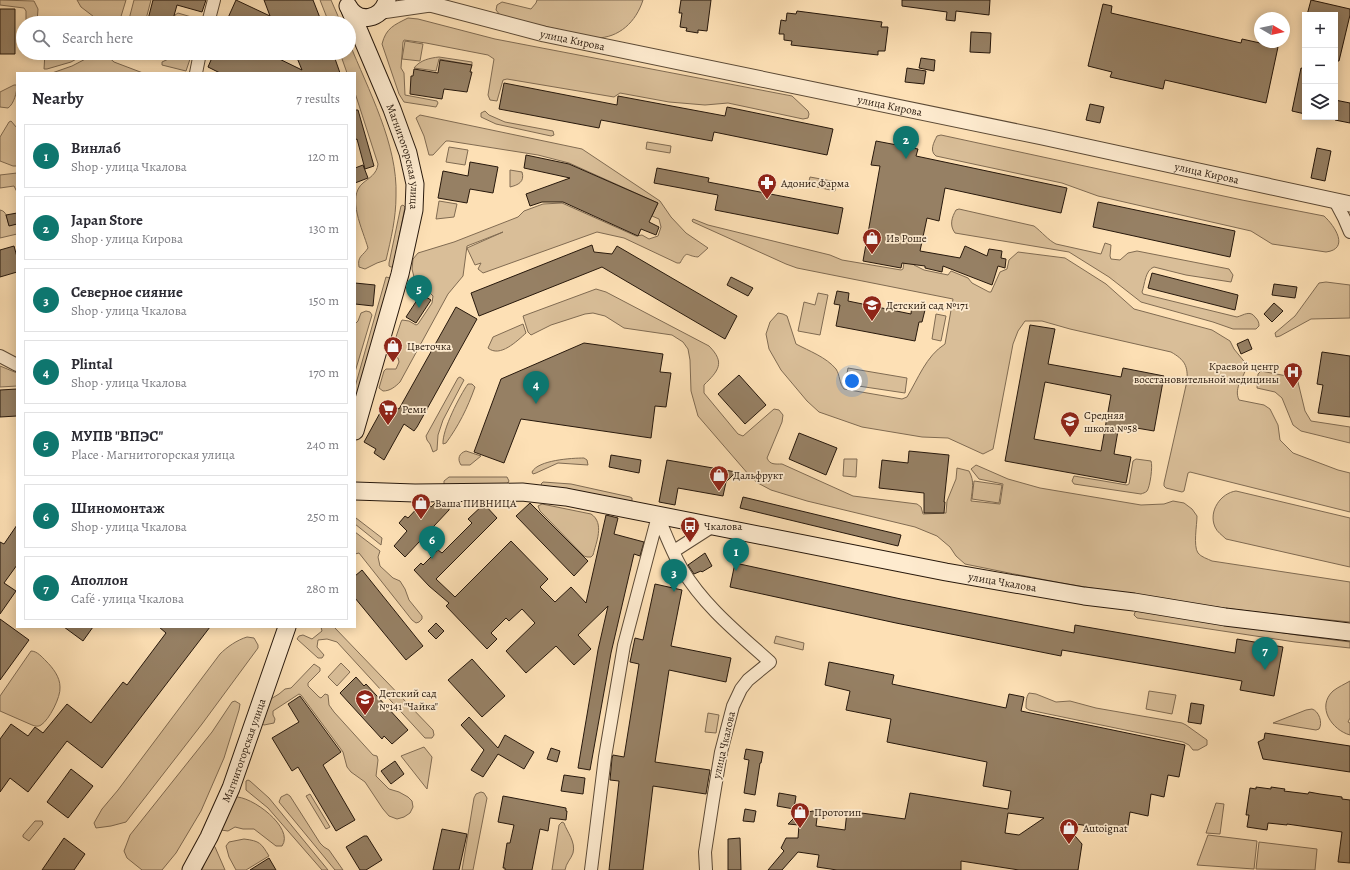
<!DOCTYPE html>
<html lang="en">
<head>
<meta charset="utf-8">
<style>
  body { margin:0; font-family:Alegreya,serif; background:#f2f2f3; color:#2b2b33 }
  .controls { position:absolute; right:12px; top:12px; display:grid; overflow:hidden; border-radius:0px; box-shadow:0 2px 10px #0003 }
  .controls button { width:36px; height:36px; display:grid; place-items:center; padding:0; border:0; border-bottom:1px solid #e1e1e2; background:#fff; color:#2b2b33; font:20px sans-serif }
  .compass { position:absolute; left:1254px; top:12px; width:36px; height:36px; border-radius:50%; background:#fff; box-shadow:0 2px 10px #0003; rotate:99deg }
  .you { position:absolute; left:852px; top:381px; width:14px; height:14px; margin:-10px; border:3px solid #fff; border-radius:50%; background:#1a73e8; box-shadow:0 0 0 6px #1a73e833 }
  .badge { display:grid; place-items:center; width:26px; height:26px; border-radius:50%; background:#0f766e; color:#fff; font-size:13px; font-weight:700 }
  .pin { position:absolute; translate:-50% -33px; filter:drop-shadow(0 1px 2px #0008) }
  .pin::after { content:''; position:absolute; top:21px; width:14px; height:12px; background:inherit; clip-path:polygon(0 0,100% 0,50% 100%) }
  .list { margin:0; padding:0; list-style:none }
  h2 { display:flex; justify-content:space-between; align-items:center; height:52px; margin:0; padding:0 16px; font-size:17px }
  h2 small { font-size:13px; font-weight:400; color:#7c7c81 }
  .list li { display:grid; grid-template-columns:26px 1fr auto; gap:12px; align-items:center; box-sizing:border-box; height:64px; margin:0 8px 8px; padding:0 8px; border:1px solid #e1e1e2; border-radius:0px }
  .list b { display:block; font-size:15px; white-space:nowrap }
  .list p { margin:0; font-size:13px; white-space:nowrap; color:#7c7c81 }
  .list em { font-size:13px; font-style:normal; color:#7c7c81 }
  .icon { flex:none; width:22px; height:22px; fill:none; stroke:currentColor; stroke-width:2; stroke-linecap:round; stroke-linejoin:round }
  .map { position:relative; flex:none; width:1350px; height:870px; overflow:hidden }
  .search { position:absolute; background:#fff; box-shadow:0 2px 10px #0003; left:16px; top:16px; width:340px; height:44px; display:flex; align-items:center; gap:10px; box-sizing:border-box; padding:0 14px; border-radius:22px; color:#7c7c81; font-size:15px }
  .panel { position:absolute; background:#fff; box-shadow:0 2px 10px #0003; left:16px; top:72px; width:340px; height:556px; border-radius:0px }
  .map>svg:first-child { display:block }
  .green { fill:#d9be98; stroke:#806b52 }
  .building { fill:#968064; stroke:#27180c; fill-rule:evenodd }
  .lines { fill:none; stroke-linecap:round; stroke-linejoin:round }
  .minor-casing { stroke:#5c4a36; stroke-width:14 }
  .tertiary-casing { stroke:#5c4a36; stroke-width:17 }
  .secondary-casing { stroke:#27180c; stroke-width:19 }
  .minor { stroke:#feebcf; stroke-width:12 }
  .tertiary { stroke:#feebcf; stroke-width:15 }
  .secondary { stroke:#feebcf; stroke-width:17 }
  .labels { text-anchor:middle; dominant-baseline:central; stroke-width:3.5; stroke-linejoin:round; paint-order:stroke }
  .street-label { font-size:11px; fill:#27180c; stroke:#feebcf }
  .poi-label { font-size:11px; fill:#27180c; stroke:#feebcf; text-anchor:start }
</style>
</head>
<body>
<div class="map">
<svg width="1350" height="870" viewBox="0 0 1350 870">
  <rect width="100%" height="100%" fill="#fde0b5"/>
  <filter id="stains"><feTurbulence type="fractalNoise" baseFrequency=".005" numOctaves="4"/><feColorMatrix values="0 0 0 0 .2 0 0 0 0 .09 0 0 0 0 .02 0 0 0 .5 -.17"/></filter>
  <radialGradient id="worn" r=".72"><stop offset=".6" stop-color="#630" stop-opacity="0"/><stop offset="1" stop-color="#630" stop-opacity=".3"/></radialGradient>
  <!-- green -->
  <path class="green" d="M0,0L34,1L38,9L37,23H26V11L24,8L0,5Z
    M77,0H126L119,23H102L81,7Z
    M134,0H151L145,23H128Z
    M320,0H331L341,23H329Z
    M537,0H643C636,22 619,38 596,38L508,18L500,15L496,10L497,5L502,2L531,9L536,3Z
    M178,13L198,19H200L199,23H173L175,15Z
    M408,18L418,19L495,39L792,96L808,111L809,114L808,118L803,119L728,103L705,105L669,102L620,93L614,97L507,79L503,80L497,101L490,100L488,95L494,59L488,55L426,43L404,40L403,42L401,68L404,73L405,95L437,101L438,103L436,107L404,102L399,94L382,44C386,28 394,25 408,18Z
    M405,41L423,44L420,61L402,59Z
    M349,42C368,90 398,144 396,196C396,218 391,239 386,260L377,263L365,269L359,267C357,256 363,256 368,248C363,230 346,197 363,183C369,178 377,174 378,164L355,93V73H347L340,53H349Z
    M45,53H87L71,62L47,69H44Z
    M97,53H104L114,62L143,73H52L72,66Z
    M181,53H192L186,71L162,65V62Z
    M439,57L472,62V65L439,59L436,71L414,68C420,60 430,58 439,57Z
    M14,85H17C17,92 14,104 8,108L0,107V92Z
    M485,111L489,115L505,122L553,131L554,135L551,136L496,124L481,117V113Z
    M420,115L582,149L660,201L671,217L686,233L708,248L698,257C685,256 688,249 680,263H677L624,238L597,232L483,273L478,269L481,263L475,265L467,248L503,232L467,246L463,276L448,294L400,382C395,387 390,391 383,391L379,388L384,371L386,369H396L399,362L398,358L392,355L391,352L401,322L402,320L409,321L416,325L418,324L432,303L433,296L414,277L412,269L413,259L418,253L454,242L518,217L524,211L543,204L562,203L636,236L642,235L649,239L658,236L661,227L659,219L652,216L658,203L569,163L538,155L449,141H446L433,155H429L424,136L416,118Z
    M11,121L17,128V166H13L0,161V137L9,122Z
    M941,135L1242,200L1324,216C1335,226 1350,249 1326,252L1272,244L1251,231L1098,196L1062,183L936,156C929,151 934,142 937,136Z
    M647,142L671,146L670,153L646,149Z
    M449,147L468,150L465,165L446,162Z
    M510,170L522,172C525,182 518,185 510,187Z
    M17,173V192L14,186L0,188V175Z
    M810,177L837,182L835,191L808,185Z
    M439,201L457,204L454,217L436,219Z
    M403,205L405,207L393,267H391L389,266V263L401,206Z
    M959,209L1034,226C1042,232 1048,240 1056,244L1101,254L1105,243L1111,245L1110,256L1111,259L1120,260L1128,253L1137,251L1229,269L1233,275L1231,282L1186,275L1154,267C1145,270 1145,284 1142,292L1143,294L1237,317C1244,315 1250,310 1255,317C1258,320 1259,322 1259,326L1256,329H1233L1213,322L1141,302L1109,277L1069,252L955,233C949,225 952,217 956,210Z
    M0,210C7,211 7,219 9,225L17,224V234L0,238Z
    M693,219L708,225L830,255L842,260L901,270L903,269L906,249L914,265L924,270L948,275L951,271L968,278L972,283L989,292H991L1000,272L1007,269L1009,260L1018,252L1065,258L1106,284L1134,309L1212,330L1230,341L1234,349L1247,365C1245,377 1233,387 1239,400L1264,405L1270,409L1278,425L1280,440L1293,453L1338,470L1350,473V512L1190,472L1188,473L1184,491L1182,492L1166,488L1164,486V483L1187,381C1188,366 1185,360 1171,352L1070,329L1042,321H1025L1018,331L1013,344L993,449L983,454L948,438L922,437L862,427L819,412L807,401L781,370L769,349L766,334L770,322L778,313L783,314L787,316L796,344C809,351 826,357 836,369C840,375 839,383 844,389L902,399L907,397C918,379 926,356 945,344L953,299L797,268L786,264L693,222L692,221Z
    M386,277L390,278V280L355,404V387Z
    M1326,282L1350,285V318L1311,319L1280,336L1276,337L1275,333L1295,316L1319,283Z
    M596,289L606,292L709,346C726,363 718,371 704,385V393L738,434L743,436L774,409L779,410L783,415L782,422L767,458C770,465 775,464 782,464L853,496L917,504L921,507L923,514L946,513L947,501L956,479L957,468L969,471C975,482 972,489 971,501L1000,504L1003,484L979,479L971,469L976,465L1008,479L1040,488L1141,505L1164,504L1173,501L1184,503L1192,509L1197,516C1197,525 1193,546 1198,553C1201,557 1208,559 1212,561L1350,582V622C1221,610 1092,591 965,564L956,556L950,547L937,536L915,527L807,501L771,490L756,482L749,475L698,416L691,391L690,360L688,349L683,342L672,335L624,328L605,316L593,313L585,314L551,325L531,335L528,332L523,316Z
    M818,293L828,295L820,335L798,331L804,302L815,305Z
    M366,311L370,312L372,315L355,372V324L358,321L361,313Z
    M936,314L946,316L941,341L932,339Z
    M523,324L526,333C517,341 500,358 488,348L493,337Z
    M0,366L17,373V386L0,387Z
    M848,368L907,378L905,393L845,384Z
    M1261,371L1297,378L1305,411L1311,421L1350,427V443L1301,431L1293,425L1282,398L1275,392L1257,388L1258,374Z
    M460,377L464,380L443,420L438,435L437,450L433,452L430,444L427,440L426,436L458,378Z
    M468,384H472L475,387C467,409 459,425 446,443L443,444C442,430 460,395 468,384Z
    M466,451L481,456L470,465H461C457,459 459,453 466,451Z
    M584,458L587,460L588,465L558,463L536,473L533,474L532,472C538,460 572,458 584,458Z
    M844,459H857L856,477L843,476Z
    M1136,459L1151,461C1153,466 1150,487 1147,491C1145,493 1143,493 1141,494L1074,484L1072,481L1074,476L1127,485L1129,484L1133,461Z
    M449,477H507L509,481L507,484L444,485V481Z
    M974,481L1002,485L999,503L972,499Z
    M543,482L571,484L630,497L632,498V501L630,502L569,489L542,486L541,484Z
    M1236,491L1350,518V567L1226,539C1222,535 1217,532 1215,527C1208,511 1221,493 1236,491Z
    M542,504L591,514C605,523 596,543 593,555L591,557H587L584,556L540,511L538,506Z
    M356,518L382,538L381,545L355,524Z
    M355,532L380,551L378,557L380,566L393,578L400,581L405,589L409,600L422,616V619L419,622L416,623L412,620L359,553L355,554Z
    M1138,610L1297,635L1350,642V648L1295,642L1137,618L1134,615L1135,612Z
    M321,627H334L433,730L434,735L432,738H425L337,642L327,639L318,640L317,647L324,655L322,658H318L297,639L299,636L303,635L312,639L322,631Z
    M776,636L804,643L803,650L774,643Z
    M247,637L254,638L258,645V648L202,724L126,822L111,826L96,828L94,823L102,809L118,790L220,654C227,647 237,640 247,637Z
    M31,651C37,651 42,657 46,661C53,668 60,677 60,687C61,697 49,720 41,725C38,727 35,726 32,725L0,711V696Z
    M341,663L350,672L337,686L328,677Z
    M314,664L320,668V671L308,683V686L319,697L321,698L325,694L328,695L329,705L334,712L373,755L377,756L378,760L376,776L389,789L399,792L408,797L412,801L413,807L410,813L404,817L397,819L389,816L383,809L365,782L351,772L347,767L343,752L301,695L299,694L273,711V715L275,719L274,723L264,725L262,724L264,703L279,694L285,689L291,688Z
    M1350,681V718L1348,722L1350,723V735C1332,730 1316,707 1333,691C1338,687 1345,684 1350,681Z
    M1149,691L1176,695L1172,714L1146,709Z
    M1029,693L1036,694L1056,702L1070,701L1096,708L1182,723L1186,725L1207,740V745L1198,750H1193L1189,745L1183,742L1029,710L1026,708C1026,703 1026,697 1029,693Z
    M235,701L240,704L239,710L224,758L201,811L176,853L162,870H142L127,858L124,851L130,835L212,732L232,702Z
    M1312,709C1319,711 1323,723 1319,729L1316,730L1273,723L1306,710Z
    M708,713L719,715L716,733L705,732Z
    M424,747L432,757L427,789L401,756Z
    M248,780L250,781L269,798L328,870H322L268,808L246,790V781Z
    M481,792L484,793L487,798L473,870H462L474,798L476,794Z
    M287,794L290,796L320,843L324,847L329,850L343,870H335L279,802L281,797Z
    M310,794L330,827L326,829L306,796Z
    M234,797C251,795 295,828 282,846H276L254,829H243L235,827L228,831L221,830V828Z
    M1216,803L1224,804L1220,834L1206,833Z
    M35,821H42L43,824L29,841L23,837V835Z
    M562,822L564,823C567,832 576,842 573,853C571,859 566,863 565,870H552L559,825Z
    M1208,835L1257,841L1254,869L1197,865Z
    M244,839C260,841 261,843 269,856L246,870H236L229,857L226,846L229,842Z
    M1259,842L1317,849L1315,870L1256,869Z
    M211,846H214L215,847L225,870H202Z"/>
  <!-- building -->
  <path class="building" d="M153,0H206L202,12L177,5L172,23H147Z
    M236,0L270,16L264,0H313L322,23H234L227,20Z
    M681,0H711L707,31L698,30V33L686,31L687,28L680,27L682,13H679Z
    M902,0H990L989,15L956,11L955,21L946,20L947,12L902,6Z
    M1311,0L1350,9V15L1339,61H1335V15H1307Z
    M1103,4L1112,6L1111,13L1241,43L1242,39L1278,47L1266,103L1165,80L1163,89L1110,77L1112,72L1088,66Z
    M0,9H15V54H0Z
    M797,11L882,22L881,27H888L885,51H878V55L791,45L792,41L784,40V34H779L781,20L786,21L787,13L796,14Z
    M971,32L991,33L990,53L970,52Z
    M214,53H267L302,70L295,53H333L340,73H220L208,67Z
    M921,58L935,60L934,71L919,68Z
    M440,60L472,65L470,72H472L467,92L444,89L442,99L410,94L411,76H413L414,69L438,73Z
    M907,68L926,71L924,84L905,82Z
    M1301,68L1305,69V114L1292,111Z
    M504,83L617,105L618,96L725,116L727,107L833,129L827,155L714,132L712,141L601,120L599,128L499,109Z
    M1335,100L1350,103V123L1335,120Z
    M1090,104L1104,107L1100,123L1086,120Z
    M355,110H358L374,166L365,169L357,139L355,140Z
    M876,141L918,149L916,156L1067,188L1061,213L945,188L939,221L927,218L920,251L960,258L965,246L987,256L989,249L1002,251L1001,258L1006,259L1005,268L998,266L992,285L943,266L942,272L925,268V266L902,263L901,268L863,261L880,166L871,165Z
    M1317,148L1331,151L1325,181L1311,178Z
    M526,155L569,164L658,203L649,222L659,227L656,235L641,229L638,236L563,202H542L530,206L526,194L570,178L524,168Z
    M470,162L498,167L493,193L470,189L467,203L438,198L443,171L468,176Z
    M363,165L368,178L355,183V168Z
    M657,168L709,178L708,182L843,208L838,234L715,210L718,195L654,183Z
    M1098,202L1235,231L1230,257L1093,227Z
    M17,213V224L9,226L6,215Z
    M592,245L594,252L612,254L617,246L737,316L725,339L602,267L479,316L471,293Z
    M14,246L17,257V272L0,277V250Z
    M1152,273L1238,295L1235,310L1148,288Z
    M731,277L753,288L748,296L727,285Z
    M355,283L375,285L373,306L355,304Z
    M1274,284L1297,287L1295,298L1272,295Z
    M837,291L849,293L848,301L911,314L912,303L926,306L922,322H919L915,341L836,326L840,305L834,304Z
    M421,294L431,300L416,323L406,317Z
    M1274,303L1283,311L1272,322L1264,314Z
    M456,307L477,319L417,427L414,431L404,424L384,460L374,453L376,449L364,442L386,402L399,409Z
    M1030,325L1055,329L1048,364L1121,377L1123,368L1164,376L1154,431L1119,425L1114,454L1131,457L1126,483L1005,461ZM1045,382L1111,395L1101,451L1034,439Z
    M1248,339L1252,349L1241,354L1237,344Z
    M584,343L663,354L660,372L671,373L666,407L655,406L651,438L521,419L504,463L474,452L501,379Z
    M1322,352L1350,356V417L1318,413L1323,385L1317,384Z
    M739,375L766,405L745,424L718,394Z
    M17,389V416L0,417V390Z
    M799,433L837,448L826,475L789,459Z
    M909,451L949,455L944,502H945L944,513H924V493L879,488L882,460L908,463Z
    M611,455L641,460L639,473L609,467Z
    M667,460L736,472L726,482L723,496L678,488L675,505L659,502Z
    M743,497L901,535L898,546L740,508Z
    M422,503H427L431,507L435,503H450L449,510L405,557L394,546L407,531L399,523L405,516L408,518Z
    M530,503L588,561L574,576L516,516Z
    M484,504L497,518L436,579L455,597L511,541L548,579L540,587L555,602L571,587L586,603L606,515L618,518L614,534L644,542L640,556L634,554L611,653L590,770L578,768L598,650L608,606L578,635L591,649L574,665L556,646L526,673L506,651L535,623L522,609L509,621L506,618L491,633L497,639L487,649L446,606L449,603L429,586L414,570L421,563L423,565L438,550L442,553L472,523L468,519Z
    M17,525V565L4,583L16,591L0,614V542L4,544Z
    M705,553L712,566L702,572L701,571L694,574L688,565Z
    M735,563L901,599L1074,633L1075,625L1235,653L1237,639L1283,647L1274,696L1240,690L1242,681L1062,650L1061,656L896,623L730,587Z
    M362,570L423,646L406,660L355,598V576Z
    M655,584L682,590L671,646L731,658L726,682L669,670L655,762L710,770L706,794L653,786L643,870H609L619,781L610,780L612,758L613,755L624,757L639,664L630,662L635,638L643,640Z
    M0,619L29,640L0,680Z
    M436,623L444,631L436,639L428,631Z
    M64,627H93L83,641Z
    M159,627H210L102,768L67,741L28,792L10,778L0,792V739L11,724L28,736L35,727L43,733L67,704L91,723L123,682L127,685L166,633Z
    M472,659L505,696L482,717L448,680Z
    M829,662L894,675L892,684L1006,708L1009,694L1024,697L1021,711L1185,745L1179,777L1168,775L1164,797L1151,794L1148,816L1130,812L1127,832L1063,822L1082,844L1078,870H1019L961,861V870H837L817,867L819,855L798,852L782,870H768L784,851L781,848L786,838H798L799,825L788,824L798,814L818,810L816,826L845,830L847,811L905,819L910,793L1008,809L1011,791L983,786L987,762L887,742L891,719L846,710L850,691L825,685ZM1008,813L1044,818L1019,835L1005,833Z
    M356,677L364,686L366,684L408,730L392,744L384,736L382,739L340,693Z
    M300,696L341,752L323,765L355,820L336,831L298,767L292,771L272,738L299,722L288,704Z
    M1191,703L1204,705L1201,724L1188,722Z
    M469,717L498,748L505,735L534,752L524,769L498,754L483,777L471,770L484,750L461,725Z
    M1265,733L1350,746V772L1263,759L1258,742L1264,739Z
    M551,748L560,751L557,762L547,759Z
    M746,749L763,752L761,763H760L755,795L744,793L749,760L744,759Z
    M395,761L404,774L391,784L381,771Z
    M71,769L93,786L68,818L47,802Z
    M564,775L585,778L583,794L561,791Z
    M1256,787L1271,789V787L1285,789L1284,791L1308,794L1309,792L1320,794L1342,797V799L1350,800V863L1338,862L1342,832L1287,824V825L1268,823L1267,830L1247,827L1249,815H1246L1250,788L1256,789Z
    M779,793L796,796L794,809L777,806Z
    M503,796L566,808V811H567L566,820L550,818L548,831L540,829L532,870H505V868H503L507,843H510L514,825L498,822Z
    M745,809L756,811L754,822L743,821Z
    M442,829L467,834L459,870H433Z
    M364,836H367L382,860L366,870H360L346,847Z
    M64,838L85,854L74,870H42Z
    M740,838L741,870H728V839Z
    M269,858L276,870H250Z"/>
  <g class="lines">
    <defs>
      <path id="minor" d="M208,23L214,0
        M196,73L200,53
        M1335,201L1344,218L1350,232
        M0,356L17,365
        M658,516C665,533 672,552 682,569C704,606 739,634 770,662L748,680L741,689L733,706L721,752L713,800L705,852L706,870
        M674,551L713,526
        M591,870L605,757L624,645L658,516"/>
      <g id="tertiary">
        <path id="s1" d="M421,0L430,4L544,34L1042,137L1350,204"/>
        <path d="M382,11L430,4"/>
      </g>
      <g id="secondary">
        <path d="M348,6C358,25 382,19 387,0"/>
        <path id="s2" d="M350,10L392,109L408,153L415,184L414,210L400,274L355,431"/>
        <path id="s3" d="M355,491L415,493L522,492L566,497L946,572L1084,596L1134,602L1225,617L1350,632"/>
        <path id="s4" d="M191,870L209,837L231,788L287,627"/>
      </g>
    </defs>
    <!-- minor casing -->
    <use href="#minor" class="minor-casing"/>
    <!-- tertiary casing -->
    <use href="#tertiary" class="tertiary-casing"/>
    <!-- secondary casing -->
    <use href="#secondary" class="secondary-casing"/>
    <!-- minor -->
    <use href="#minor" class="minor"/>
    <!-- tertiary -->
    <use href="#tertiary" class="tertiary"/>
    <!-- secondary -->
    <use href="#secondary" class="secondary"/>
  </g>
  <!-- icons -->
  <defs>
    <symbol id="pharmacy-pin" viewBox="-11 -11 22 30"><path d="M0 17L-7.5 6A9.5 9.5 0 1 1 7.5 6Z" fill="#8f2418" stroke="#feebcf"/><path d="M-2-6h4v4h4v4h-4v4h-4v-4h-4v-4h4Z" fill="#fff"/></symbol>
    <symbol id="shop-pin" viewBox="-11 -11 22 30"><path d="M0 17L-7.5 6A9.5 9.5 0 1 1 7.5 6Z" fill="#8f2418" stroke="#feebcf"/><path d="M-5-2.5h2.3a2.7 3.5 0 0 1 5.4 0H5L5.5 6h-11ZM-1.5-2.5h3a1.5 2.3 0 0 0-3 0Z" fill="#fff"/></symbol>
    <symbol id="school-pin" viewBox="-11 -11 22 30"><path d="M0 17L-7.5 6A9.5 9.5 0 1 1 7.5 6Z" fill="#8f2418" stroke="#feebcf"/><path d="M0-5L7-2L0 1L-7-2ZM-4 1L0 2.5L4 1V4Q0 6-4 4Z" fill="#fff"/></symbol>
    <symbol id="hospital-pin" viewBox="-11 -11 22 30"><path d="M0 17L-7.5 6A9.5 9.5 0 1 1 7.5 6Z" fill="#8f2418" stroke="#feebcf"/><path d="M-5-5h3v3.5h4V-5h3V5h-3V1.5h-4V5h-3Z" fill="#fff"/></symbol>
    <symbol id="supermarket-pin" viewBox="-11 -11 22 30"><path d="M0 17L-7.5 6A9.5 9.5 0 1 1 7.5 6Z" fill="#8f2418" stroke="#feebcf"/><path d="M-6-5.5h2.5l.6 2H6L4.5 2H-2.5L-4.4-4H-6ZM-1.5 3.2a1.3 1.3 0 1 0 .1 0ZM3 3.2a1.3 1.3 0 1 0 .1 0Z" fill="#fff"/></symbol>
    <symbol id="bus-pin" viewBox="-11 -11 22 30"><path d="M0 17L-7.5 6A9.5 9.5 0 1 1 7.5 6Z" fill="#8f2418" stroke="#feebcf"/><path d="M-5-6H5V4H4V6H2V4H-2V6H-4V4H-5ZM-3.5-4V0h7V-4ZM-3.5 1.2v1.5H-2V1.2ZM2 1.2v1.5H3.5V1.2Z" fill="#fff"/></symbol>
  </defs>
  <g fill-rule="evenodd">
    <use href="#pharmacy-pin" x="756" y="172" width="22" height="30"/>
    <use href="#shop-pin" x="861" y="227" width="22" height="30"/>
    <use href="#school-pin" x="861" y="294" width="22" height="30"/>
    <use href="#shop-pin" x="382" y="335" width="22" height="30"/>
    <use href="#hospital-pin" x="1282" y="361" width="22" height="30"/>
    <use href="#supermarket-pin" x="377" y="398" width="22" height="30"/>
    <use href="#school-pin" x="1059" y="410" width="22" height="30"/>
    <use href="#shop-pin" x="708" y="464" width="22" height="30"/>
    <use href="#shop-pin" x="410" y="492" width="22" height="30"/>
    <use href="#bus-pin" x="679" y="515" width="22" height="30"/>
    <use href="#school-pin" x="354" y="688" width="22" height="30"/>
    <use href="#shop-pin" x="789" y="801" width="22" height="30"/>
    <use href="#shop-pin" x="1058" y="817" width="22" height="30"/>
  </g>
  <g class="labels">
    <!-- street labels -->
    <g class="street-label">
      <text stroke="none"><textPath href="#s1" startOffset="157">улица Кирова</textPath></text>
      <text stroke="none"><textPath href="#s1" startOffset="481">улица Кирова</textPath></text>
      <text stroke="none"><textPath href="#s2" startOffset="157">Магнитогорская улица</textPath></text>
      <text stroke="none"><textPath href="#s1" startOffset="805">улица Кирова</textPath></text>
      <text stroke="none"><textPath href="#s3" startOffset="656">улица Чкалова</textPath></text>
      <text transform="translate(724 745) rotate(-77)">улица Чкалова</text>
      <text stroke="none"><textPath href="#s4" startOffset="131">Магнитогорская улица</textPath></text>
    </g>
    <!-- poi labels -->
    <g class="poi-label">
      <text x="781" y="183">Адонис Фарма</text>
      <text x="886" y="238">Ив Роше</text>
      <text x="886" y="305">Детский сад №171</text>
      <text x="407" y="346">Цветочка</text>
      <text x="1279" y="366" text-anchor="end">Краевой центр<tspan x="1279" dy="13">восстановительной медицины</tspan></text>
      <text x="402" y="409">Реми</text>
      <text x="1084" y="415">Средняя<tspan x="1084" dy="13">школа №58</tspan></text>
      <text x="733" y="475">Дальфрукт</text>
      <text x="435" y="503">Ваша ПИВНИЦА</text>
      <text x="704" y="526">Чкалова</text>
      <text x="379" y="693">Детский сад<tspan x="379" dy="13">№141 "Чайка"</tspan></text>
      <text x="814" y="812">Прототип</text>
      <text x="1083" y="828">Autoignat</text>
    </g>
  </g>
  <rect width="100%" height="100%" filter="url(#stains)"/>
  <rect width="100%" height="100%" fill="url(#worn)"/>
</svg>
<div class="controls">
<button>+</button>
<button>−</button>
<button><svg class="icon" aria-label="layers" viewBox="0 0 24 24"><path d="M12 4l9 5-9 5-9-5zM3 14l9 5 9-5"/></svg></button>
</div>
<svg class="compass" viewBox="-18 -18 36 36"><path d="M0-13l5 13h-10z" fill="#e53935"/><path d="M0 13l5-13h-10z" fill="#7c7c81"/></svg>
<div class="you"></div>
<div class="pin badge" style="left:736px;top:571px">1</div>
<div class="pin badge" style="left:906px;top:159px">2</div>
<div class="pin badge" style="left:674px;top:592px">3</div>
<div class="pin badge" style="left:536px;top:404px">4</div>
<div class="pin badge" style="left:419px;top:308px">5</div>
<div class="pin badge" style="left:432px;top:559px">6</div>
<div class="pin badge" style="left:1265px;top:670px">7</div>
<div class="search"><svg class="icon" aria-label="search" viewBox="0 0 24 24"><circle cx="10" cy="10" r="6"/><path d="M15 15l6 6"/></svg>Search here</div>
<section class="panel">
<h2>Nearby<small>7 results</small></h2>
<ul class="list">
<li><span class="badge">1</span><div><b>Винлаб</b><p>Shop · улица Чкалова</p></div><em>120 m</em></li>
<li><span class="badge">2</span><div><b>Japan Store</b><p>Shop · улица Кирова</p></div><em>130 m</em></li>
<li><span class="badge">3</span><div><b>Северное сияние</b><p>Shop · улица Чкалова</p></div><em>150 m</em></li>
<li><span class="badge">4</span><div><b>Plintal</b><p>Shop · улица Чкалова</p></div><em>170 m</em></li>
<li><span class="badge">5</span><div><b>МУПВ &quot;ВПЭС&quot;</b><p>Place · Магнитогорская улица</p></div><em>240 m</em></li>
<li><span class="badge">6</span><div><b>Шиномонтаж</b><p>Shop · улица Чкалова</p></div><em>250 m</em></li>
<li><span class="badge">7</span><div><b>Аполлон</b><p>Café · улица Чкалова</p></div><em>280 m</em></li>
</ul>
</section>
</div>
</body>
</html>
